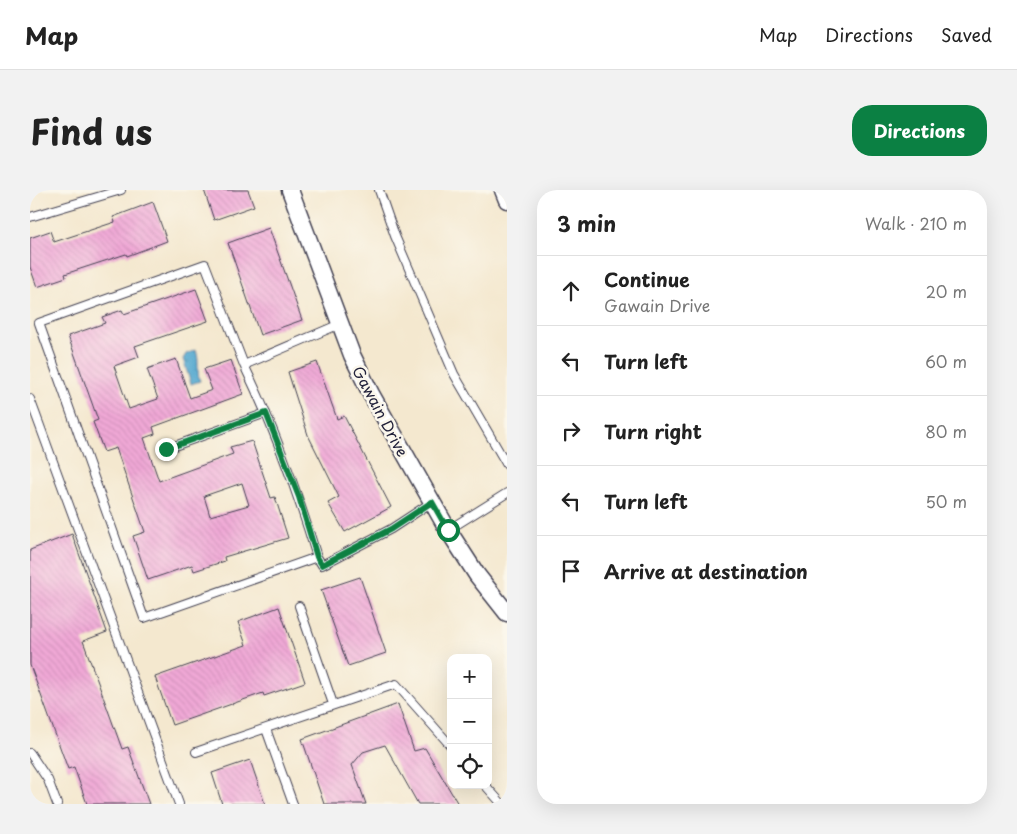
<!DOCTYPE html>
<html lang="en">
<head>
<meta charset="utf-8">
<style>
  body { margin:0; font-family:"Playpen Sans",sans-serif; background:#f2f2f2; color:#222 }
  .controls { position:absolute; right:15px; bottom:15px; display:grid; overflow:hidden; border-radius:10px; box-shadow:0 5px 20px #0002 }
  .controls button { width:45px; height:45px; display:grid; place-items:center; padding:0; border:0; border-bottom:1px solid #e0e0e0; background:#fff; color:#222; font:25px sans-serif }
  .stop { position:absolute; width:15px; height:15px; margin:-11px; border:4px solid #0b8043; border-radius:50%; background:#fff }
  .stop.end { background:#0b8043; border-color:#fff; box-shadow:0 1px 5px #0008 }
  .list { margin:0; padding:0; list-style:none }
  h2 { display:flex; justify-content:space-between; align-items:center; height:65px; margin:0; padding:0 20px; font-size:21px }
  h2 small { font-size:16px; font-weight:400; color:#767676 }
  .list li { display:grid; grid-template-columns:32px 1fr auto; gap:15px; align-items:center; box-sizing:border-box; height:70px; padding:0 20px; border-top:1px solid #e0e0e0 }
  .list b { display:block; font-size:19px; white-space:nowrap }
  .list p { margin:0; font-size:16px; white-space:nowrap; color:#767676 }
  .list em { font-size:16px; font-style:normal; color:#767676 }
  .icon { flex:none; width:28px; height:28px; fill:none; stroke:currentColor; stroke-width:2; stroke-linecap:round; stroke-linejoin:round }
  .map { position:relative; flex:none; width:477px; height:614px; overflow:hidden; border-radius:20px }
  header { display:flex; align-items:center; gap:30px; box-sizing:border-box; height:70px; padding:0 25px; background:#fff; border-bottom:1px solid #e0e0e0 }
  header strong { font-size:24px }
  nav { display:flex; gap:28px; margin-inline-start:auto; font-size:18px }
  .intro { display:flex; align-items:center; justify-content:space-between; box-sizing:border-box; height:120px; padding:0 30px }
  h1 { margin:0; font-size:35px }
  .button { padding:12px 22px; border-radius:20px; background:#0b8043; color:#fff; font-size:18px; font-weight:700 }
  main { display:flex; gap:30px; padding:0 30px }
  aside { flex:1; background:#fff; border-radius:20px; box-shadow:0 5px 20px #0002 }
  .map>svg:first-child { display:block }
  .water { fill:url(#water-ripples); stroke:#3a6485 }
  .building { fill:url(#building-back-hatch); fill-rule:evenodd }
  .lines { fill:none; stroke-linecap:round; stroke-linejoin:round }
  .service-casing { stroke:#424051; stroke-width:10 }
  .minor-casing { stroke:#424051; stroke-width:19 }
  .service { stroke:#fff; stroke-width:8 }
  .minor { stroke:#fff; stroke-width:16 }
  .route { stroke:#0b8043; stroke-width:6 }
  .labels { text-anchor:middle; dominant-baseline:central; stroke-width:5; stroke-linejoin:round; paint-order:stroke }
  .street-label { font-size:15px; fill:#22223b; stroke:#fbf7ec }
</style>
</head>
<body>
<header>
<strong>Map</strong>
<nav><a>Map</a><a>Directions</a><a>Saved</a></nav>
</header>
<div class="intro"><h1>Find us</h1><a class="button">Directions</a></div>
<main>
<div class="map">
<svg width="477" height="614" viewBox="0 0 477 614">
  <defs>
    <pattern id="water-ripples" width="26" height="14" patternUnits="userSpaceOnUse" patternTransform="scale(1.25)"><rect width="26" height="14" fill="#52a7cf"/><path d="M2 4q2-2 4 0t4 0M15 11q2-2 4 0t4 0" fill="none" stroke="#4488a9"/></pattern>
    <pattern id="building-back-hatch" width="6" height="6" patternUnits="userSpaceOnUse" patternTransform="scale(1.25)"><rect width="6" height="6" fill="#f0a8d6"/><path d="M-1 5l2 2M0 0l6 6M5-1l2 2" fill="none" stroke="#ce90b9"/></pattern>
  </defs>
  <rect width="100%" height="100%" fill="#fbf7ec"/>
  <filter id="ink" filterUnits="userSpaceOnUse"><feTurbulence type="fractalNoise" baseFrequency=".02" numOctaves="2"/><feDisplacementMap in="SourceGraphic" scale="10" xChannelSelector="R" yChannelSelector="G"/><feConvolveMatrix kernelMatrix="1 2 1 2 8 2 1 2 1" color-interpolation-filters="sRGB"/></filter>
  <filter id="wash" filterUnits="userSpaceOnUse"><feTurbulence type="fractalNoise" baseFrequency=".0096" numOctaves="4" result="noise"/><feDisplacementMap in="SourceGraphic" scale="20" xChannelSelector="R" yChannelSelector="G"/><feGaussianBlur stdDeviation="1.12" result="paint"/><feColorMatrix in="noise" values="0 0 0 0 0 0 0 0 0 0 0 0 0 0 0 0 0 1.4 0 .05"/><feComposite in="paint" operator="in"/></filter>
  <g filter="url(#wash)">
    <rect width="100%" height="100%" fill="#f4e8cf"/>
    <!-- water -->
    <path class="water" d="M166,160C170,172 166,180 170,191L161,194L153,169L156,164Z"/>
    <g id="blocks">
      <!-- building -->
      <path class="building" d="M174,0H218L224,16L184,30Z
        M123,12L137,51L97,66L96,64L35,84L36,87L7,97L0,77V48L20,41L24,52L85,32L83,27Z
        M239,38L272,130L230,145L198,53Z
        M166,99L178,131L105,156L109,167L84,176L99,219L128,209L117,179L146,169L160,208L182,200L174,179L201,170L213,204L123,237L125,244L114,248L129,291L203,264L200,257L222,251L241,308L245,307L258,348L194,367L195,371L164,381L162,375L118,390L103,346L115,342L86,258L74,262L63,232L68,230L38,146L75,133L72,127L92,120L94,124ZM212,293L219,315L180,326L174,306Z
        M287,172L307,229L314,226L361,317L315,342L298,313L309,307L278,245L258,182Z
        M42,344L77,442L53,451L92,559L98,557L119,614H57L44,577L38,579L0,475V360Z
        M330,387L356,463L318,476L291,400Z
        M249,417L275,492L234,506L233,503L142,535L125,487L216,455L208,432Z
        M368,514L384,561L395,558L428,614H388L355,555L333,562L322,575L336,614H294L272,549Z
        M220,570L235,614H192L182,583Z"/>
    </g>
  </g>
  <g filter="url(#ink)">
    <use href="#blocks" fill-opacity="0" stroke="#424051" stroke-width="1"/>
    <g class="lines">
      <defs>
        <path id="service" d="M349,0L365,46L424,184L477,275
          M0,27L91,0
          M214,175C244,237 267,301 287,367L114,428L9,133L175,74L214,175L310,134
          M0,209L149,614
          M136,259L236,223
          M418,340L477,303
          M287,367L292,375L361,339L402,312
          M269,416L303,514
          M236,539L263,614
          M166,562L366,494L421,556
          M0,563L18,590L27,614
          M455,595L472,614"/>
        <path id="minor" d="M260,0L322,165L341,204L418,340L447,385L477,423
          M473,0L477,10"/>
      </defs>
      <!-- service casing -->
      <use href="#service" class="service-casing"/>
      <!-- minor casing -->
      <use href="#minor" class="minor-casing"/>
      <!-- service -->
      <use href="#service" class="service"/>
      <!-- minor -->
      <use href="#minor" class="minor"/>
    </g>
  </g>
  <g class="lines" filter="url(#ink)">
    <!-- route -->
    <path class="route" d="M136,259L236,223L269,307L287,367L292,375L361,339L402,312L418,340"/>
  </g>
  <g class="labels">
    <!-- street labels -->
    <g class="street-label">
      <text transform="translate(351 221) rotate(62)">Gawain Drive</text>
    </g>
  </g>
</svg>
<div class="controls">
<button>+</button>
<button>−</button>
<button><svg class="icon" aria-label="locate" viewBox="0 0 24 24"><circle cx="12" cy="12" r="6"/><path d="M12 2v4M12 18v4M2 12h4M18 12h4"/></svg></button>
</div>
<div class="stop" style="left:418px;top:340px"></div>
<div class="stop end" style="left:136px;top:259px"></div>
</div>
<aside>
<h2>3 min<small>Walk · 210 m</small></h2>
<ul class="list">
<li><svg class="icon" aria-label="ahead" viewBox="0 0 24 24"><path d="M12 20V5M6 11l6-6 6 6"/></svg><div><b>Continue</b><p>Gawain Drive</p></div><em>20 m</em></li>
<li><svg class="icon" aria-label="left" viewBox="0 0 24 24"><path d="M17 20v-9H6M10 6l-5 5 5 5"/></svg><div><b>Turn left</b></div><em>60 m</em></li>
<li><svg class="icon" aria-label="right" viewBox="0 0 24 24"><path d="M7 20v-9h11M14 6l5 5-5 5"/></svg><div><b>Turn right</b></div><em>80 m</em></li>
<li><svg class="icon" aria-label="left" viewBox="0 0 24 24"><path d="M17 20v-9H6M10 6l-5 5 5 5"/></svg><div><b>Turn left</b></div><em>50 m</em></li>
<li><svg class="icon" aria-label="arrive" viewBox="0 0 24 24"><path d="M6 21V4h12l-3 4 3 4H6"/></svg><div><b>Arrive at destination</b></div></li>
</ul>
</aside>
</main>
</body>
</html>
